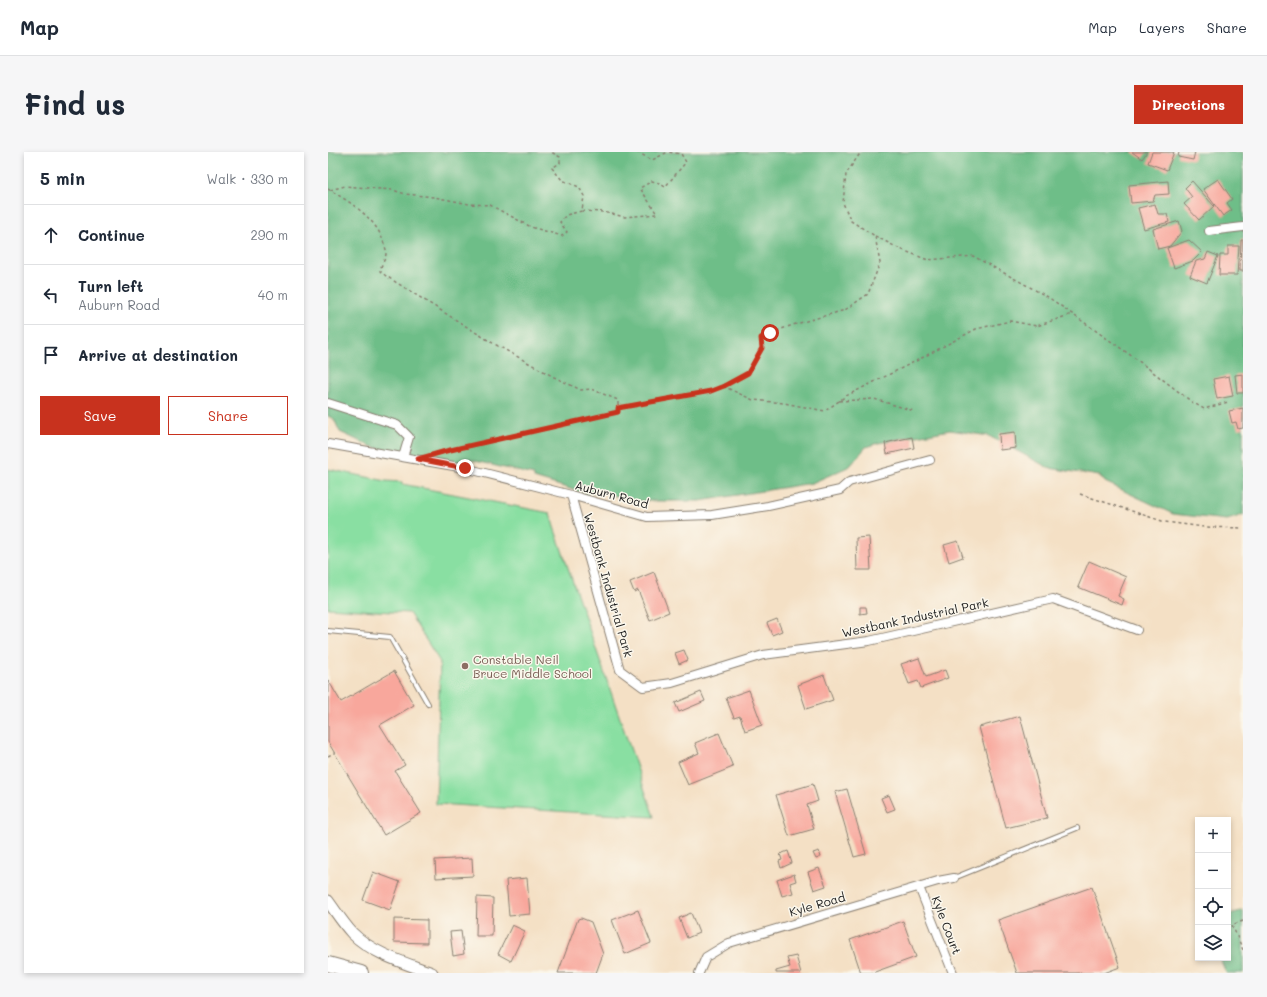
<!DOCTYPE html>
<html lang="en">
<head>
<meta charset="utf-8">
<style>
  body { margin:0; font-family:Mali,sans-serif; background:#f6f6f7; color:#1f2937 }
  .controls { position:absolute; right:12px; bottom:12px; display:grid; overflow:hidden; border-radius:0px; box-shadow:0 2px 6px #0003 }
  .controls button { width:36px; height:36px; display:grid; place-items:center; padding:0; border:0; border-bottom:1px solid #e0e1e3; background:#fff; color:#1f2937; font:20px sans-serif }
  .stop { position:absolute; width:12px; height:12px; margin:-9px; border:3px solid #c8321e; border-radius:50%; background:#fff }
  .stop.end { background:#c8321e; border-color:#fff; box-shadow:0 1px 4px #0008 }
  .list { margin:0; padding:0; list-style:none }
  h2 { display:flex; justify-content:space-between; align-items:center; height:52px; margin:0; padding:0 16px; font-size:17px }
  h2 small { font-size:13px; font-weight:400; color:#747a83 }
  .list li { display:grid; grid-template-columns:26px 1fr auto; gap:12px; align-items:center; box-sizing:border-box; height:60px; padding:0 16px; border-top:1px solid #e0e1e3 }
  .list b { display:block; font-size:15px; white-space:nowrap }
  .list p { margin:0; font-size:13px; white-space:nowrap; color:#747a83 }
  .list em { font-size:13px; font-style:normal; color:#747a83 }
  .actions { display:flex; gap:8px; padding:12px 16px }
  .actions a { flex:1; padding:9px 0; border:1px solid #c8321e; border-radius:0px; text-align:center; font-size:14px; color:#c8321e }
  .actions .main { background:#c8321e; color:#fff }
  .icon { flex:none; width:22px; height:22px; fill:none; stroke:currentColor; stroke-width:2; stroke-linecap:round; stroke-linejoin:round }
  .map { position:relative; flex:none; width:915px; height:821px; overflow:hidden; border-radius:0px }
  header { display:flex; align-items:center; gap:24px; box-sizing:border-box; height:56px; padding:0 20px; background:#fff; border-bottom:1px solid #e0e1e3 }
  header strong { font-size:19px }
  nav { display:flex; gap:22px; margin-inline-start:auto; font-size:14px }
  .intro { display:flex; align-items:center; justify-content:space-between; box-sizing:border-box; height:96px; padding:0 24px }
  h1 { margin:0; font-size:28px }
  .button { padding:10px 18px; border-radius:0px; background:#c8321e; color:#fff; font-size:14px; font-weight:700 }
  main { display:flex; gap:24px; padding:0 24px }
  aside { flex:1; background:#fff; border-radius:0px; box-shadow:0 2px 6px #0003 }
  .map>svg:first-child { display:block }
  .green { fill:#89dfa2; stroke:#527e5f }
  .forest { fill:#6ebe88; stroke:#456d52 }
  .building { fill:#f8a79c }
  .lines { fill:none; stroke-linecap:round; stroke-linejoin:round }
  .lane-casing { stroke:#887e70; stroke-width:6 }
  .street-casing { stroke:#887e70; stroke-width:10 }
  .secondary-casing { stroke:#887e70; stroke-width:13 }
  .highway-casing { stroke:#887e70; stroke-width:16 }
  .path { stroke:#887e70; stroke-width:1.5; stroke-dasharray:3 3; stroke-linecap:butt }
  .lane { stroke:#fff; stroke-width:4 }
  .street { stroke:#fff; stroke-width:8 }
  .secondary { stroke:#fff; stroke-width:11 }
  .highway { stroke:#fff; stroke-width:14 }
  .route { stroke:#c8321e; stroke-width:5 }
  .education-dot { fill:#8d6e63; stroke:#fbf7ec; stroke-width:1.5 }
  .labels { text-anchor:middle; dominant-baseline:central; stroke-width:3; stroke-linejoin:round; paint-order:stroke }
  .street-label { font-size:12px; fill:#1c1c1c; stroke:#fbf7ec }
  .education-label { font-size:12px; fill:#785e54; stroke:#fbf7ec; text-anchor:start }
</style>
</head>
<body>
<header>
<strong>Map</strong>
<nav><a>Map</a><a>Layers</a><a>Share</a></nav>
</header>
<div class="intro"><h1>Find us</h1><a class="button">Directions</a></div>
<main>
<aside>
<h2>5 min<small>Walk · 330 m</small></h2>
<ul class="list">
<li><svg class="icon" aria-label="ahead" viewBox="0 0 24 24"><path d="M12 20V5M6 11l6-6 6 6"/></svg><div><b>Continue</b></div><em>290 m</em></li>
<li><svg class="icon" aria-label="left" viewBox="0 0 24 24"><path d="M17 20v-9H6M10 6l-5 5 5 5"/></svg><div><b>Turn left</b><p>Auburn Road</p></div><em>40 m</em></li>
<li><svg class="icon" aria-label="arrive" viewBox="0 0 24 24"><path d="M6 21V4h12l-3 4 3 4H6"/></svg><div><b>Arrive at destination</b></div></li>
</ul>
<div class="actions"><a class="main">Save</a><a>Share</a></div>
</aside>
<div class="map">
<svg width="915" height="821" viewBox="0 0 915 821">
  <rect width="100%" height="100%" fill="#fbf7ec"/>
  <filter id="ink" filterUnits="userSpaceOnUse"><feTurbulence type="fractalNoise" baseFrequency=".025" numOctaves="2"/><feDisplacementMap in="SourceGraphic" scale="8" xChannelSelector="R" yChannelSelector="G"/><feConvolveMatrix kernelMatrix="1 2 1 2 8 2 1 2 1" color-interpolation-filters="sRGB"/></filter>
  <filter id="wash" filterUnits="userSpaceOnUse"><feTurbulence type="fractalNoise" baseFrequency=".012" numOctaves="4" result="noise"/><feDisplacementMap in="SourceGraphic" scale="16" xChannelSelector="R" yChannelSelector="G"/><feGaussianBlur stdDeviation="0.9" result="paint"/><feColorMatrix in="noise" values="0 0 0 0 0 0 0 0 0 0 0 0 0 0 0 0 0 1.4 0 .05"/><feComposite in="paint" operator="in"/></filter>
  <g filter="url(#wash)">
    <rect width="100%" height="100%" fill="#f4e0c5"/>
    <!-- green -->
    <path class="green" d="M0,317L58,329L74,330V332L222,361L226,375L326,665L108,652L112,510L81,461L0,456Z"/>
    <!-- forest -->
    <path class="forest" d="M0,0H915V363L899,368L845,362L777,330L772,324L721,316L661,284L622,278L550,291L538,295L522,314L484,331L372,349H308L269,339L259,342L206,326V323L143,308L128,314L90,307L42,294L12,280L6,267L0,264Z
      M915,758V821H898L892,806H900V763Z"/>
    <g id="blocks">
      <!-- building -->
      <path class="building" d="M804,0H819L814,7Z
        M824,0H846L839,18L820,11Z
        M851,0H867L865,8L850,5Z
        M890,27L904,47L899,51L904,58L895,64L875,37Z
        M840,29L841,42L827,43L825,49L803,51L801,33Z
        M864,29L886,54L871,68L856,52L864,45L857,36Z
        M827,52L830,62H839L841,70L816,77L810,56Z
        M851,69L854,79L842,94L830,97L825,77Z
        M861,88L874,100L865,109L846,116L839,96Z
        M913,88H915V119H912Z
        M900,94H911L909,123H891L892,103H900Z
        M880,100L890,104L879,131L862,124L868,109L877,107Z
        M915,222V241H909L907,223Z
        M901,224L905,244L889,247L885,227Z
        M915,256V276L910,277L908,270L904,271L901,259Z
        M687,280L688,296L672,298L671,282Z
        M584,285L586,296L559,302L557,291Z
        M541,385L543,418H529L528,386Z
        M630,389L635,405L621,410L616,393Z
        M761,409L798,425L790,444L796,447L794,453L750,435Z
        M326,420L341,460L322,468L310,438L306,440L302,430Z
        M532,455H538L539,461L532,462Z
        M449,467L454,479L444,483L439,471Z
        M356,498L360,508L351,512L347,501Z
        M591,506L598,525L617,518L620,526L593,536L590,529L581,532L573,512Z
        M66,519L86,553L52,573L77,613L67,619L93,661L56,683L0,590V528L13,550Z
        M496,523L505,548L478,557L470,533Z
        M421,538L434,573L417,579L412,564L406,566L398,546Z
        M373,540L377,549L351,560L347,551Z
        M692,564L719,666L678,676L651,575Z
        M391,581L405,615L360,633L350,610L371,601L367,591Z
        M485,632L490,649L479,653L486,677L461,684L448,643Z
        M519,637L538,702L526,705L507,640Z
        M561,643L567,657L559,660L553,646Z
        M460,699L464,711L453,716L451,709L454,708L452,702Z
        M491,699L493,705L488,707L485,701Z
        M144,706L145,724L108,726L107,708Z
        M491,716L498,734L486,738L480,720Z
        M45,720L72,730L62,758L35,748Z
        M466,722L468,729L462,731L465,741L454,744L449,728Z
        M199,726L202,762L181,764L178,728Z
        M764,735L792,815L776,821H689L670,768Z
        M149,745L165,746L164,784H148Z
        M310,758L323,791L297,802L284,768Z
        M363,761L371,781L359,786L351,766Z
        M253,766L263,770L275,802L268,821H230L250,767Z
        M66,767L99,768V791L66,790Z
        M575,769L588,805L544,821H533L522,788Z
        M184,773L197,779L183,809L170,802Z
        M133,779L136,802L125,804L122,780Z
        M468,804L473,821H448V819L462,815L459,806Z"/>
    </g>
  </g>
  <g filter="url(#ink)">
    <use href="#blocks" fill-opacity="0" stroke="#887e70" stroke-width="1"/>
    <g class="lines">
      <defs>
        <path id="lane" d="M0,479L62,485L100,552
          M626,726L749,676"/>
        <path id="street" d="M881,79L915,75
          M0,251L69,273L81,285L75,305
          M0,292L137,316L243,343L319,365L384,363L440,354L512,338L521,330L602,308
          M243,343L292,518L315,535L344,531L435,503L541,489L725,447L809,478
          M591,735L625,821
          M371,821L378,805L401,791L610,729L626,726"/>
        <path id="secondary" d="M0,749C8,760 15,771 24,781C45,802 77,811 104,821"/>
        <path id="highway" d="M0,812L33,821"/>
      </defs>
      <!-- lane casing -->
      <use href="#lane" class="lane-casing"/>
      <!-- street casing -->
      <use href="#street" class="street-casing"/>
      <!-- secondary casing -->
      <use href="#secondary" class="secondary-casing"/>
      <!-- highway casing -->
      <use href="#highway" class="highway-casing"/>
      <!-- path -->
      <path class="path" d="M309,0L324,8L340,0
        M0,37C22,50 49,66 56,92C57,95 59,99 58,101C58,107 53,112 52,119L58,124L163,190L226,225L253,238L263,237L290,248V256
        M2,38L17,34L65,38L77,42L106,45L141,52L162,53L203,75L234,84L239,80L232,70L238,63L254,59L256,44L251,35L234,28L224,16L232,11V5L223,0
        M254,59L275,60L297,65L329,62L312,36L324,29L331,31L337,35L358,10L353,2L340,0
        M547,84L572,97L600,108L645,104L720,145L808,207L864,250L876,257L900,250
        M395,234L425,248L456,251L497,259L518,244L588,209L648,177L682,169L709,174L744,162
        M511,249L546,247L586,259
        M107,302L290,260V256L383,239L395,234L420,221L434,196L433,185L442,181L468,172L517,158L540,142L552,111L547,84L523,69L515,51L518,22L533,0
        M752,342L837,370L876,375L915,376
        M0,604L6,601
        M915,769L904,773L915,798"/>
      <!-- lane -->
      <use href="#lane" class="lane"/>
      <!-- street -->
      <use href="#street" class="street"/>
      <!-- secondary -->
      <use href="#secondary" class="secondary"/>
      <!-- highway -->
      <use href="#highway" class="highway"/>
    </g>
  </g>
  <g class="lines" filter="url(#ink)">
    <!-- route -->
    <path class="route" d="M137,316L90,307L118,299L290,260V256L383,239L396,234L420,221L434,196L433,186L442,181"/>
  </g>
  <!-- markers -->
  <circle class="education-dot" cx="137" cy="514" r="4"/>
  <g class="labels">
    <!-- street labels -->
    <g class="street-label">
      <text transform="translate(284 342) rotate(15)">Auburn Road</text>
      <text transform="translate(281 433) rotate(74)">Westbank Industrial Park</text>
      <text transform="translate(587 465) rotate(-12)">Westbank Industrial Park</text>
      <text transform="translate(489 752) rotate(-16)">Kyle Road</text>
      <text transform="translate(619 773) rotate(69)">Kyle Court</text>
    </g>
    <!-- education labels -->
    <g class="education-label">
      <text x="145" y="507">Constable Neil<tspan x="145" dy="14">Bruce Middle School</tspan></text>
    </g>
  </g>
</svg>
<div class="controls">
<button>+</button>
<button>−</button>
<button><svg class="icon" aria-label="locate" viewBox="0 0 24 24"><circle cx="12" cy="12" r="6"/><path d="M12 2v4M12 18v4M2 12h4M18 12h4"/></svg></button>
<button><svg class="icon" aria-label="layers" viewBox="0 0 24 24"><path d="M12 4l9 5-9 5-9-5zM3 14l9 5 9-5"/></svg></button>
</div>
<div class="stop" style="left:442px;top:181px"></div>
<div class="stop end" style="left:137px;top:316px"></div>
</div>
</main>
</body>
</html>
